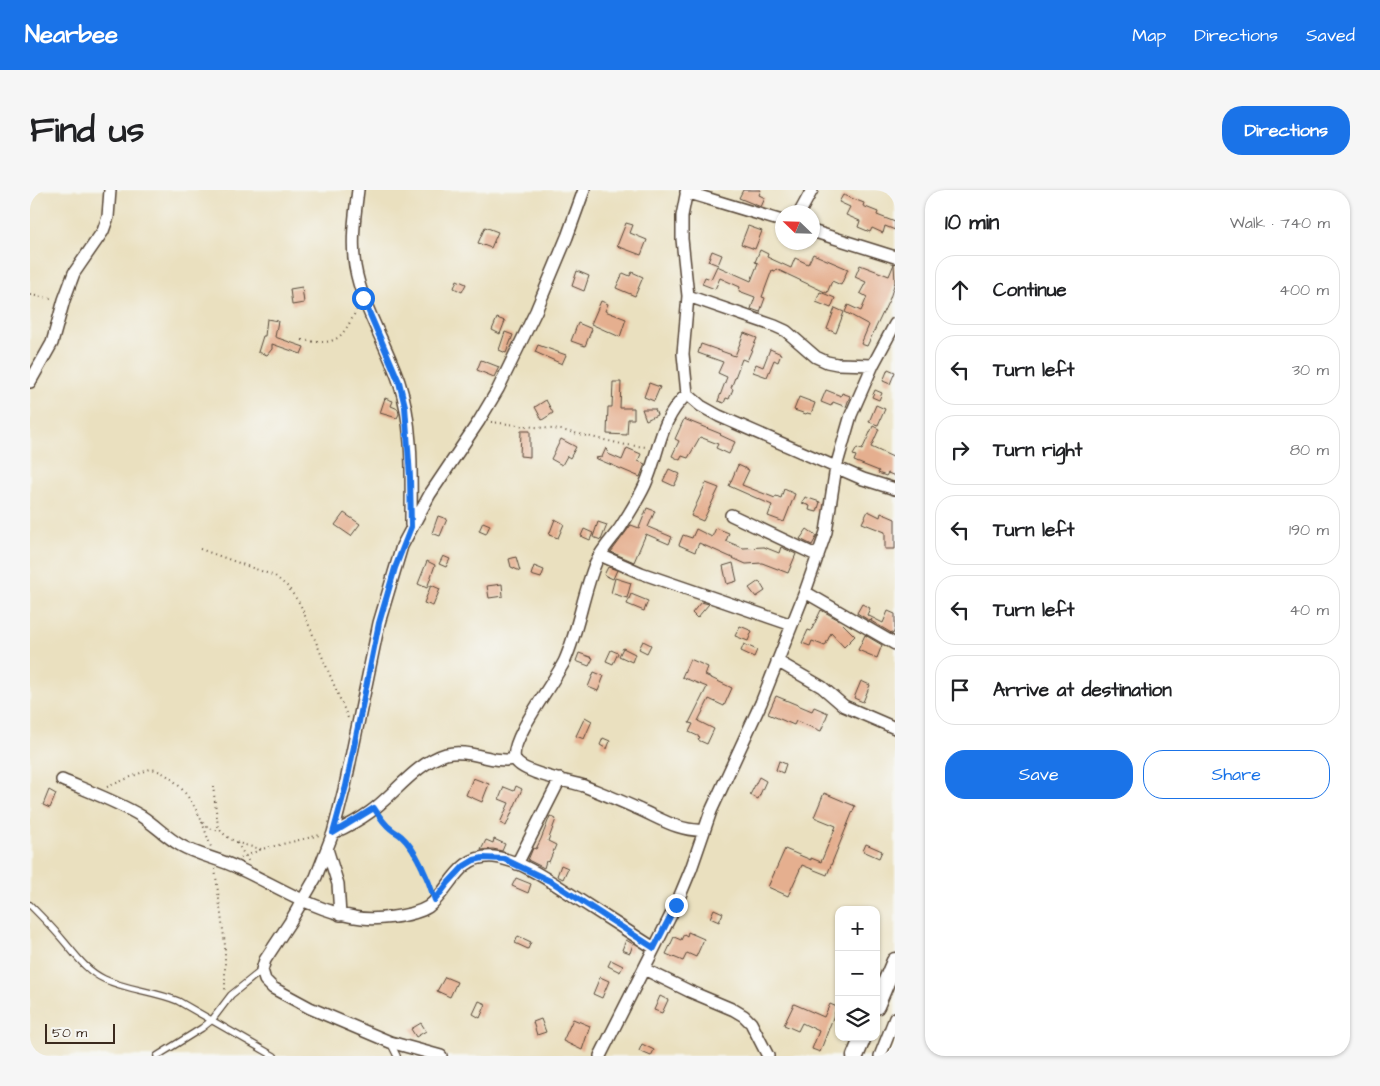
<!DOCTYPE html>
<html lang="en">
<head>
<meta charset="utf-8">
<style>
  body { margin:0; font-family:"Architects Daughter",sans-serif; background:#f6f6f6; color:#202124 }
  .controls { position:absolute; right:15px; bottom:15px; display:grid; overflow:hidden; border-radius:10px; box-shadow:0 1px 4px #0004 }
  .controls button { width:45px; height:45px; display:grid; place-items:center; padding:0; border:0; border-bottom:1px solid #e0e0e0; background:#fff; color:#202124; font:25px sans-serif }
  .compass { position:absolute; left:745px; top:15px; width:45px; height:45px; border-radius:50%; background:#fff; box-shadow:0 1px 4px #0004; rotate:293deg }
  .scale { position:absolute; left:15px; bottom:12px; width:70px; box-sizing:border-box; padding-left:5px; border:2px solid #3b2a1e; border-top:0; font-size:14px; line-height:18px; white-space:nowrap; color:#3b2a1e; -webkit-text-stroke:4px #f6f6f2; paint-order:stroke }
  .stop { position:absolute; width:15px; height:15px; margin:-11px; border:4px solid #1a73e8; border-radius:50%; background:#fff }
  .stop.end { background:#1a73e8; border-color:#fff; box-shadow:0 1px 5px #0008 }
  .list { margin:0; padding:0; list-style:none }
  h2 { display:flex; justify-content:space-between; align-items:center; height:65px; margin:0; padding:0 20px; font-size:21px }
  h2 small { font-size:16px; font-weight:400; color:#757577 }
  .list li { display:grid; grid-template-columns:32px 1fr auto; gap:15px; align-items:center; box-sizing:border-box; height:70px; margin:0 10px 10px; padding:0 10px; border:1px solid #e0e0e0; border-radius:20px }
  .list b { display:block; font-size:19px; white-space:nowrap }
  .list em { font-size:16px; font-style:normal; color:#757577 }
  .actions { display:flex; gap:10px; padding:15px 20px }
  .actions a { flex:1; padding:11px 0; border:1px solid #1a73e8; border-radius:20px; text-align:center; font-size:18px; color:#1a73e8 }
  .actions .main { background:#1a73e8; color:#fff }
  .icon { flex:none; width:28px; height:28px; fill:none; stroke:currentColor; stroke-width:2; stroke-linecap:round; stroke-linejoin:round }
  .map { position:relative; flex:none; width:865px; height:866px; overflow:hidden; border-radius:20px }
  header { display:flex; align-items:center; gap:30px; box-sizing:border-box; height:70px; padding:0 25px; background:#1a73e8; color:#fff }
  header strong { font-size:24px }
  nav { display:flex; gap:28px; margin-inline-start:auto; font-size:18px }
  .intro { display:flex; align-items:center; justify-content:space-between; box-sizing:border-box; height:120px; padding:0 30px }
  h1 { margin:0; font-size:35px }
  .button { padding:12px 22px; border-radius:20px; background:#1a73e8; color:#fff; font-size:18px; font-weight:700 }
  main { display:flex; gap:30px; padding:0 30px }
  aside { flex:1; background:#fff; border-radius:20px; box-shadow:0 1px 4px #0004 }
  .map>svg:first-child { display:block }
  .building { fill:#e5af8f }
  .lines { fill:none; stroke-linecap:round; stroke-linejoin:round }
  .lane-casing { stroke:#554536; stroke-width:8 }
  .street-casing { stroke:#554536; stroke-width:14 }
  .secondary-casing { stroke:#554536; stroke-width:19 }
  .path { stroke:#554536; stroke-width:2; stroke-dasharray:1 4; stroke-linecap:butt }
  .lane { stroke:#fff; stroke-width:5.5 }
  .street { stroke:#fff; stroke-width:11 }
  .secondary { stroke:#fff; stroke-width:16 }
  .route { stroke:#1a73e8; stroke-width:6 }
</style>
</head>
<body>
<header>
<strong>Nearbee</strong>
<nav><a>Map</a><a>Directions</a><a>Saved</a></nav>
</header>
<div class="intro"><h1>Find us</h1><a class="button">Directions</a></div>
<main>
<div class="map">
<svg width="865" height="866" viewBox="0 0 865 866">
  <rect width="100%" height="100%" fill="#f6f6f2"/>
  <filter id="ink" filterUnits="userSpaceOnUse"><feTurbulence type="fractalNoise" baseFrequency=".02" numOctaves="2"/><feDisplacementMap in="SourceGraphic" scale="10" xChannelSelector="R" yChannelSelector="G"/><feConvolveMatrix kernelMatrix="1 2 1 2 8 2 1 2 1" color-interpolation-filters="sRGB"/></filter>
  <filter id="wash" filterUnits="userSpaceOnUse"><feTurbulence type="fractalNoise" baseFrequency=".0096" numOctaves="4" result="noise"/><feDisplacementMap in="SourceGraphic" scale="20" xChannelSelector="R" yChannelSelector="G"/><feGaussianBlur stdDeviation="1.12" result="paint"/><feColorMatrix in="noise" values="0 0 0 0 0 0 0 0 0 0 0 0 0 0 0 0 0 1.4 0 .05"/><feComposite in="paint" operator="in"/></filter>
  <g filter="url(#wash)">
    <rect width="100%" height="100%" fill="#eae0bf"/>
    <g id="blocks">
      <!-- building -->
      <path class="building" d="M713,0H731L729,5L735,8L731,17L709,8Z
        M813,5L834,13L833,16L848,22L847,25L865,32V40L855,36L853,43L842,38L840,42L828,37L830,31L816,25L820,17L809,12Z
        M596,33L603,35L600,43L617,50L611,65L587,56Z
        M718,36L732,41L725,59L711,54Z
        M455,37L468,42L461,58L448,53Z
        M730,60L738,64L737,67L761,78L765,68L778,74L783,64L818,79L811,95L802,91L797,103L746,79L745,81L742,80L732,107L735,108L730,122L721,119L725,107L709,101L710,97L690,88L685,99L672,94L675,87L681,89L687,76L721,91L728,73L725,72Z
        M682,61L692,65L688,75L678,71Z
        M864,74L865,92L860,108L837,156L831,154L839,135L815,122L818,115L831,121L837,107L830,103L836,92L825,87L830,75L859,86Z
        M547,81L559,86L554,101L542,96Z
        M602,82L613,87L605,106L586,98L593,83L600,86Z
        M427,90L436,94L432,102L424,98Z
        M272,97L274,113L262,115L260,99Z
        M790,102L805,108L801,118L786,112Z
        M571,111L578,114L575,121L596,129L590,147L561,134Z
        M805,118L814,122L806,143L797,139Z
        M467,128L475,131L470,144L462,140Z
        M237,129L248,131L245,147L274,157L271,164L242,154V159L237,165L228,162L233,146H235Z
        M548,133L562,139L555,156L541,151Z
        M475,142L483,145L476,163L469,160Z
        M714,143L727,148L717,171L712,169L701,198L703,199L699,209L696,208L694,213L688,211L697,187L688,183L693,172L668,163L671,154L705,166Z
        M508,155L536,165L532,174L505,162Z
        M740,159L751,164L748,172L744,170L737,187L723,182L726,174L733,177Z
        M451,170L469,177L464,187L447,180Z
        M858,179L865,182L860,194L853,191Z
        M583,192H591L590,218H604V229H598L597,245L577,244L578,217H582Z
        M619,193L630,197L624,211L614,207Z
        M796,200L811,206L812,203L820,206L816,217L803,212L801,216L791,212Z
        M845,200L852,203L849,210L842,207Z
        M769,207L785,213L781,224L777,223L776,224L764,220Z
        M355,208L363,211L361,216L368,219L369,224L367,228L350,223Z
        M516,210L523,223L512,230L505,217Z
        M846,215L855,219L848,235L839,232Z
        M612,219H625L627,225L616,230Z
        M654,229L691,244L690,245L705,252L699,264L686,258L688,254L670,247L658,268L652,266L650,270L642,266L649,251L645,249Z
        M843,236L849,239L841,257L865,268V286L858,283L856,286L848,283L849,281L824,271L826,266L823,265L827,258L832,260Z
        M491,241H500V267L490,266Z
        M531,249L546,257L540,268L537,266L532,275L521,269Z
        M576,258L578,264L592,270L597,258L611,264L608,271L615,274L610,287L565,268L572,267Z
        M708,275L719,280L712,295L745,308L746,306L751,308L754,299L765,304L754,332L738,326L742,315L699,296Z
        M639,279L650,284L644,296L633,291Z
        M676,293L689,298L673,331L661,326Z
        M775,307L790,312L787,322L779,320L780,316L772,313Z
        M617,318L625,321L618,337L642,347L639,354L616,344L604,372L581,362L601,335L609,338Z
        M838,321L850,327L851,323L865,329V359H855V342L832,333Z
        M314,323L330,334L321,346L305,335Z
        M408,326L417,329L410,346L402,343Z
        M525,329L534,334L528,348L519,345Z
        M453,332L460,335L456,344L449,341Z
        M568,332L577,335L571,350L563,347Z
        M686,338L699,343L696,351L713,358L734,357L749,363L751,357L766,364L758,383L732,373L716,374L669,353L665,362L649,355L653,345L662,348L666,339L682,347Z
        M554,339L563,343L560,350L551,346Z
        M777,339L787,346L782,355L770,349Z
        M413,366L420,369L416,377L409,374Z
        M486,367L490,381L481,377L479,369Z
        M397,371L405,375L397,398L388,394Z
        M703,373L707,391L697,394L693,376Z
        M504,376L514,380L511,388L501,385Z
        M578,377L587,380L583,389L574,385Z
        M585,388L601,393L597,408L581,403Z
        M729,391L735,401L726,407L719,398Z
        M472,394L473,406L459,408L457,396Z
        M401,395L410,399L403,416L394,413Z
        M601,404L618,411L614,421L597,414Z
        M671,412L679,414L667,428L662,423Z
        M832,414L840,418L837,425L853,433L858,421L865,424V439L863,444L841,431L842,429L840,431L827,423Z
        M791,420L809,430L825,446L814,457L801,443L795,456L782,451L780,456L772,453L778,440L781,441Z
        M710,436L722,441L718,451L705,446Z
        M835,445L852,455L847,468L828,460Z
        M613,451L621,455L617,463L609,459Z
        M714,454L727,460L724,467L711,461Z
        M593,458L605,464L602,472L589,466Z
        M581,460L588,463L583,474L576,471Z
        M549,463L563,468L559,476L546,471Z
        M660,469L678,477L675,485L702,498L694,516L679,509L668,531L684,539L677,554L668,550L670,547L659,542L663,534L659,533L677,497L652,487Z
        M564,482L574,486L568,501L558,497Z
        M831,491L840,495L833,512L824,508Z
        M746,506L782,521L784,517L798,523L791,541L766,531L764,535L738,524Z
        M555,527L562,531L554,549L546,546Z
        M573,548L580,551L577,559L570,555Z
        M749,571L756,574L753,583L746,580Z
        M729,587L736,591L728,609L720,605Z
        M443,588L459,594L452,612L436,605Z
        M486,596L492,599L476,636L470,633L479,613L469,609L474,597L484,601Z
        M19,600L26,604L20,618L13,615Z
        M794,603L825,616L797,685L772,675L758,706L738,697L755,659L781,670V668L791,672L806,636L784,627Z
        M520,626L526,629L518,651L526,655L519,672L516,671L514,678L498,670L503,658L506,659L511,649Z
        M464,649L475,654L472,661L463,659L451,660L456,650L463,653Z
        M836,654L852,661L849,668L833,661Z
        M531,675L538,678L533,689L527,686Z
        M486,688L501,694L498,703L482,696Z
        M684,719L693,723L689,732L680,728Z
        M658,742L674,749L666,767L657,763L653,771L636,764L644,747L651,750L654,744L657,746Z
        M488,746L501,752L498,759L485,753Z
        M596,750L603,754L600,763L592,760Z
        M581,770L593,776L590,782L578,776Z
        M415,787L427,792L420,807L407,801Z
        M570,787L579,791L572,808L563,804Z
        M630,806L638,810L632,823L624,820Z
        M449,811L456,814L450,828L443,824Z
        M764,814L794,827L800,814L807,817L790,862L782,859L789,841L772,833L768,841L754,835Z
        M511,829L516,842L507,845L503,832Z
        M543,829L560,836L552,860L533,851Z
        M391,833L396,841L386,847L381,839Z
        M612,854L624,860L621,866L609,861Z"/>
    </g>
  </g>
  <g filter="url(#ink)">
    <use href="#blocks" fill-opacity="0" stroke="#554536" stroke-width="1"/>
    <g class="lines">
      <defs>
        <path id="lane" d="M0,715C11,726 22,737 32,749C45,764 55,780 74,789C97,800 124,801 148,811L244,866
          M360,852L367,866
          M127,866L172,838L182,830L201,805L232,780"/>
        <path id="street" d="M328,0C325,24 321,51 325,76C332,117 356,153 369,192C384,237 381,289 381,335
          M657,0L652,26V49L658,106L653,164L657,204L671,216L689,226L833,289L865,299
          M656,2L752,31
          M770,22L782,0
          M782,41L865,67
          M658,106L745,136L756,141L786,167L797,172L807,174L843,175
          M0,192L22,153L34,110L44,83L73,41L78,27L80,0
          M657,204C628,232 630,262 615,295C608,310 599,324 590,338C582,349 572,359 566,372C553,403 549,438 535,470C526,490 478,551 485,569C490,583 539,591 554,596C571,603 589,610 606,618C628,627 649,642 674,640
          M701,325L788,366
          M570,365L611,383L762,435
          M775,402L865,454
          M747,471L792,497L814,516L865,538
          M32,590C58,601 86,611 111,626C125,635 136,647 150,655C169,666 191,669 210,679C247,696 283,720 324,727C342,731 382,727 398,717C421,700 427,664 464,667C492,670 524,694 548,709C573,725 599,742 624,758
          M303,643C316,637 329,630 340,622C365,604 386,573 416,564C440,558 462,574 485,569
          M297,659L308,694L310,725
          M487,674L530,589
          M614,779L659,801L704,820L714,826L721,833L738,866
          M411,866L360,852L280,818L243,798L235,790L232,780L235,770L260,732L286,687L303,643L315,596L349,433L372,356L400,304L449,231L468,199L506,121L537,47L554,0
          M570,866L646,715L661,679L681,621L731,513L775,402L796,342L806,277L821,225L843,175L865,134
          M850,866L865,828"/>
        <path id="secondary" d="M846,816L865,771
          M825,866L833,847"/>
      </defs>
      <!-- lane casing -->
      <use href="#lane" class="lane-casing"/>
      <!-- street casing -->
      <use href="#street" class="street-casing"/>
      <!-- secondary casing -->
      <use href="#secondary" class="secondary-casing"/>
      <!-- path -->
      <path class="path" d="M0,105L24,109
        M272,150C307,156 311,150 327,119
        M461,232L531,240L596,255L617,257
        M170,359L245,386L258,397L270,414L318,528
        M183,596L188,636C196,652 215,655 231,659
        M77,597L120,579C139,581 155,601 164,616C168,622 170,631 176,636C180,639 186,640 191,641
        M349,627L359,638L370,645L376,652L389,673L401,699
        M172,632L181,657
        M207,653L219,672
        M211,668L232,659L290,645
        M185,679L195,755V801"/>
      <!-- lane -->
      <use href="#lane" class="lane"/>
      <!-- street -->
      <use href="#street" class="street"/>
      <!-- secondary -->
      <use href="#secondary" class="secondary"/>
    </g>
  </g>
  <g class="lines" filter="url(#ink)">
    <!-- route -->
    <path class="route" d="M333,108L369,192L375,216L380,287L381,337L365,378L349,433L316,596L303,643L344,618C349,626 354,634 361,639C364,642 368,643 371,646C386,659 399,691 405,710L418,693L434,676L444,670L453,668L474,669L522,692L624,758L646,715"/>
  </g>
</svg>
<div class="controls">
<button>+</button>
<button>−</button>
<button><svg class="icon" aria-label="layers" viewBox="0 0 24 24"><path d="M12 4l9 5-9 5-9-5zM3 14l9 5 9-5"/></svg></button>
</div>
<svg class="compass" viewBox="-18 -18 36 36"><path d="M0-13l5 13h-10z" fill="#e53935"/><path d="M0 13l5-13h-10z" fill="#757577"/></svg>
<div class="scale">50 m</div>
<div class="stop" style="left:333px;top:108px"></div>
<div class="stop end" style="left:646px;top:715px"></div>
</div>
<aside>
<h2>10 min<small>Walk · 740 m</small></h2>
<ul class="list">
<li><svg class="icon" aria-label="ahead" viewBox="0 0 24 24"><path d="M12 20V5M6 11l6-6 6 6"/></svg><div><b>Continue</b></div><em>400 m</em></li>
<li><svg class="icon" aria-label="left" viewBox="0 0 24 24"><path d="M17 20v-9H6M10 6l-5 5 5 5"/></svg><div><b>Turn left</b></div><em>30 m</em></li>
<li><svg class="icon" aria-label="right" viewBox="0 0 24 24"><path d="M7 20v-9h11M14 6l5 5-5 5"/></svg><div><b>Turn right</b></div><em>80 m</em></li>
<li><svg class="icon" aria-label="left" viewBox="0 0 24 24"><path d="M17 20v-9H6M10 6l-5 5 5 5"/></svg><div><b>Turn left</b></div><em>190 m</em></li>
<li><svg class="icon" aria-label="left" viewBox="0 0 24 24"><path d="M17 20v-9H6M10 6l-5 5 5 5"/></svg><div><b>Turn left</b></div><em>40 m</em></li>
<li><svg class="icon" aria-label="arrive" viewBox="0 0 24 24"><path d="M6 21V4h12l-3 4 3 4H6"/></svg><div><b>Arrive at destination</b></div></li>
</ul>
<div class="actions"><a class="main">Save</a><a>Share</a></div>
</aside>
</main>
</body>
</html>
